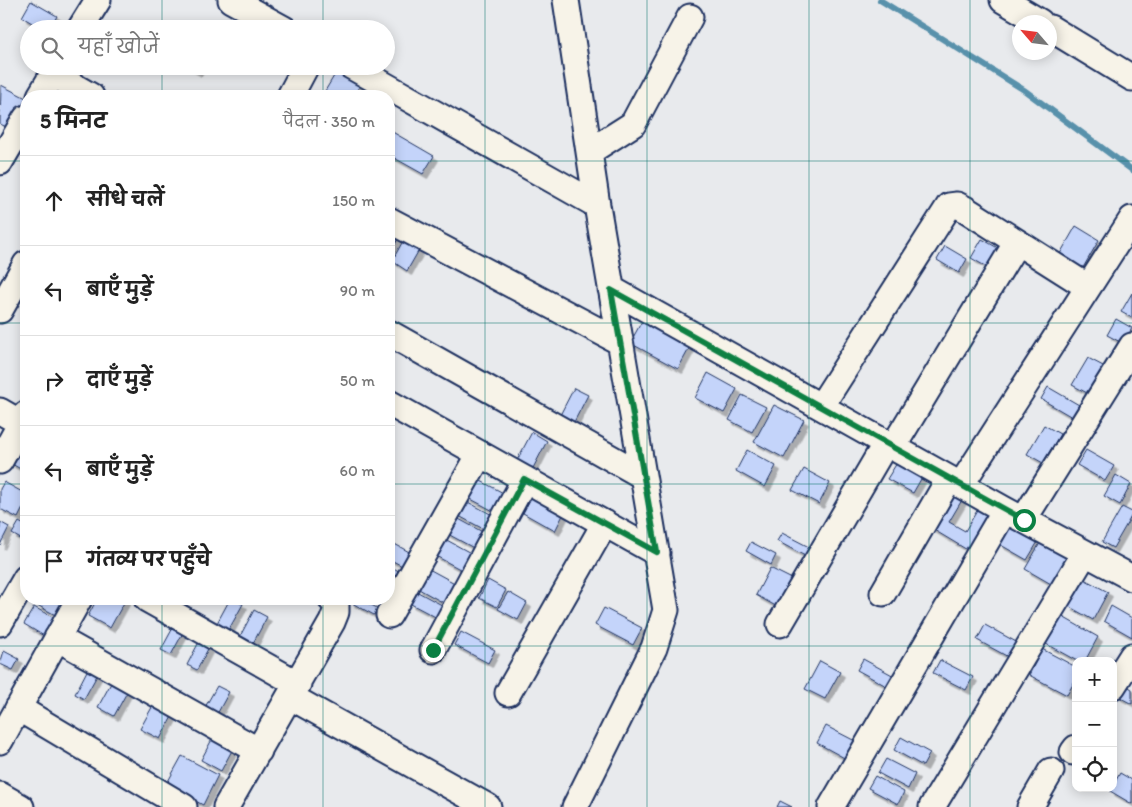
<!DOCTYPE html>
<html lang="hi">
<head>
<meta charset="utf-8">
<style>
  body { margin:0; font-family:Itim,"Playpen Sans Deva",sans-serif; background:#f2f2f2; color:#222 }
  .controls { position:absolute; right:15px; bottom:15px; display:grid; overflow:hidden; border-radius:10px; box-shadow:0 2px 12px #0003 }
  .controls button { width:45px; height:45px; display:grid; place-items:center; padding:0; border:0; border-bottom:1px solid #e0e0e0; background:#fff; color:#222; font:25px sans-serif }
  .compass { position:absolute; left:1012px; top:15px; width:45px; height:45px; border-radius:50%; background:#fff; box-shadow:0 2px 12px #0003; rotate:298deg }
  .stop { position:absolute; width:15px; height:15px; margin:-11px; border:4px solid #0b8043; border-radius:50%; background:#fff }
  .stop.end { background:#0b8043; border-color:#fff; box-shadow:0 1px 5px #0008 }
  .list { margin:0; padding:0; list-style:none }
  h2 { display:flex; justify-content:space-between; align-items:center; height:65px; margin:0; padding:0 20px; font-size:21px }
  h2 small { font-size:16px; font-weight:400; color:#767676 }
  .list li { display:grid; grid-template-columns:32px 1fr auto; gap:15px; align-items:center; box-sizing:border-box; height:90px; padding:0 20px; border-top:1px solid #e0e0e0 }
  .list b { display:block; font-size:19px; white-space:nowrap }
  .list em { font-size:16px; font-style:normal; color:#767676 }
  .icon { flex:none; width:28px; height:28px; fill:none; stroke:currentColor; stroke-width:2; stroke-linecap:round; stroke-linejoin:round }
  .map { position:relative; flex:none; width:1132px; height:807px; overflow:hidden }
  .search { position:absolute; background:#fff; box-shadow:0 2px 12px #0003; left:20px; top:20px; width:375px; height:55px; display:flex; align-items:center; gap:12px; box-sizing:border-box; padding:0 18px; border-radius:28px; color:#767676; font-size:19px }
  .panel { position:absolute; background:#fff; box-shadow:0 2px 12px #0003; left:20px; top:90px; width:375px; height:515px; border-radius:20px }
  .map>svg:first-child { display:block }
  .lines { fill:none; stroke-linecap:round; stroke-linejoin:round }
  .stream { stroke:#5991ab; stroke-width:6 }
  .building { fill:#c4d4fa; stroke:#1b2f5e; filter:url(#shadow) }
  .minor-casing { stroke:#1b2f5e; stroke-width:29 }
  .minor { stroke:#f7f3e8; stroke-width:25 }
  .route { stroke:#0b8043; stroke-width:6 }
  .grid { fill:none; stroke:#0f766e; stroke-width:1; stroke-opacity:0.55 }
</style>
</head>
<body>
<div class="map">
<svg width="1132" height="807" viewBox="0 0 1132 807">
  <defs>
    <filter id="shadow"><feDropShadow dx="4.5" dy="4.5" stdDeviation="0" flood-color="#0004"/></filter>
  </defs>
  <rect width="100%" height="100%" fill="#e8eaed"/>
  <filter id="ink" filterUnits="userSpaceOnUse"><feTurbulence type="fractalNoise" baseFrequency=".02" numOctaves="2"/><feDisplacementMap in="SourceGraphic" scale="10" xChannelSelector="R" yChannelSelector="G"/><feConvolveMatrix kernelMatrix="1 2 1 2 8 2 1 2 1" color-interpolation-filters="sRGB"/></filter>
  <g filter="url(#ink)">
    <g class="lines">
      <!-- stream -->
      <path class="stream" d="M880,0L1024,90L1132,170"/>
    </g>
    <!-- building -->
    <path class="building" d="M31,1L57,16L50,29H42L22,17Z
      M191,66H201L197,72L190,68Z
      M340,66L365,76L354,96H322Z
      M1,85L26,98L11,129L0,124Z
      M389,130L434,156L423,174L389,155Z
      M1076,226L1099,240L1080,273L1057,259Z
      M389,231L399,237L389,255Z
      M982,239L1003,251L992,270L971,258Z
      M403,241L419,250L407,271L392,261Z
      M945,246L967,259L959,273L937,260Z
      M1132,293V318L1121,312Z
      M1116,319L1132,328L1124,344L1107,335Z
      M642,321L690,347L678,369L630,343Z
      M1088,358L1105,367L1089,394L1072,385Z
      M708,373L737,389L724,413L695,398Z
      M1048,387L1079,405L1072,417L1041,399Z
      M574,388L588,395L573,424L559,417Z
      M742,395L766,407L752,432L729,420Z
      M774,405L804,420L784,458L754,442Z
      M1044,425L1060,434L1043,463L1027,454Z
      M532,432L547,441L530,474L514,466Z
      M21,442L26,444V472L10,463Z
      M747,450L776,466L765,487L736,471Z
      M1086,450L1114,466L1105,481L1077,465Z
      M900,458L925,472L913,493L887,479Z
      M804,469L830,483L819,504L792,490Z
      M1116,475L1131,484L1120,505L1104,496Z
      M477,479L511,497L501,515L467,497Z
      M4,482L26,494V502L18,518L0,509V489Z
      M949,492L962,500L949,522L965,531L978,509L990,515L969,551L929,527Z
      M532,496L564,513L555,531L523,513Z
      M464,500L498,518L491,533L457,515Z
      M1122,507L1132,512V515L1113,548L1102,542Z
      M455,517L490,536L481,552L446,533Z
      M0,522L9,527L0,545Z
      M19,522L26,526V542L12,534Z
      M1011,524L1039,540L1027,560L999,544Z
      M782,533L809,547L805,556L777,541Z
      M443,538L478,557L469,574L434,555Z
      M1043,538L1076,557L1058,588L1025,569Z
      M389,541L413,554L406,568L389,559Z
      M751,542L776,555L771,565L746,551Z
      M389,565L400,572L394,583L389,581Z
      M427,568L462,587L451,607L417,588Z
      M770,568L796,581L781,609L756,595Z
      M1084,579L1108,592L1093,620L1068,606Z
      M488,580L506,590L497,607L479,598Z
      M416,591L451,610L445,622L409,603Z
      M508,592L527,603L518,620L498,609Z
      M41,599H61L70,603L61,618L37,605Z
      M97,599H126L110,628L88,616Z
      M230,599L243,604L228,631L216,625Z
      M351,599H360L377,608L374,615L350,602Z
      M1111,606L1132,618V637L1104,621Z
      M34,607L54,618L44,636L24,624Z
      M604,608L642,628L633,645L595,625Z
      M254,610L267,617L251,647L238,640Z
      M1061,616L1098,637L1085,661H1077L1046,644Z
      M175,624L185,629L171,655L161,650Z
      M985,625L1020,644L1012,659L977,640Z
      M461,632L495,650L488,663L454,645Z
      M200,640L210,645L197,670L187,665Z
      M1042,649L1076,667V679L1067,695L1029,675Z
      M4,651L19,659L13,670L0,664Z
      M863,659L896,677L890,688L857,670Z
      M940,660L973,677L966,690L933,673Z
      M820,661L840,672L825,699L805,689Z
      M90,665L100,670L84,699L75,694Z
      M116,674L132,683L114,716L98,707Z
      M1124,684L1132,689V704L1117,696Z
      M217,686L229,692L216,716L204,709Z
      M156,700L175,711L160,739L140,729Z
      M826,726L857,742L848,760L817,743Z
      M217,730L237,741L221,771L201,760Z
      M901,737L930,753L923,766L894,750Z
      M182,756L218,775L203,805L166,785Z
      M886,759L915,774L908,789L878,773Z
      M1120,773L1132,780V804L1110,791Z
      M875,776L904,792L898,804L868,788Z
      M780,801L792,807H777Z"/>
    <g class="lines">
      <defs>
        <path id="minor" d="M231,0L284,29
          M566,0L597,205
          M1003,0L1040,22
          M1050,28L1132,78
          M80,29L98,0
          M351,66L597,205L666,610L654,648L575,807
          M53,74L91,96
          M40,96L58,66
          M290,96L306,66
          M589,152L633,124L690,17
          M0,162L26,118
          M389,220L620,342
          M611,289L1005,510L1132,578
          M0,310L26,264
          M389,333L643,476
          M389,403L657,553
          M821,406L949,206L957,205L965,209L1088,287
          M0,411L26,426
          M893,447L1017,242
          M0,461L26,414
          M961,485L1132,219
          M1024,519L1132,346
          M883,593L949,479
          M147,599L298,684
          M389,615L480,454
          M0,623L26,578
          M780,624L886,443
          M57,638L259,751
          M433,650L525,479
          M1113,686L1132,656
          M508,693L605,523
          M291,697L488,807
          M18,708L184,807
          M0,741L79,599
          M1073,752L1076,748
          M0,795L21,807
          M226,807L332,622L336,612V602L331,599
          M831,807L1005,510
          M932,807L1085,553
          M1030,807L1051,771"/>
      </defs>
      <!-- minor casing -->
      <use href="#minor" class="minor-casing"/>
      <!-- minor -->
      <use href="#minor" class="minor"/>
    </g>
  </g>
  <g class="lines" filter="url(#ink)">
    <!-- route -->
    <path class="route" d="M433,650L524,479L657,552L611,290L1024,520"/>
  </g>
  <!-- grid -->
  <path class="grid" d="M162,0V29M323,0V29M485,0V807M647,0V807M809,0V807M970,0V807M162,66V96M323,66V96M0,161H26M389,161H1132M0,323H26M389,323H1132M0,484H26M389,484H1132M162,599V807M323,599V807M0,646H1132"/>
</svg>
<div class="controls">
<button>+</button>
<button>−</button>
<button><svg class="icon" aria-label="locate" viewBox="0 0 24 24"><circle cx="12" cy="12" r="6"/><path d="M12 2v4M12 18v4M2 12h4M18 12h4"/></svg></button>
</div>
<svg class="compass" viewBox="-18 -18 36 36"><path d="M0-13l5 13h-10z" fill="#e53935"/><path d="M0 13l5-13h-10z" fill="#767676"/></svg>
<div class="stop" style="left:1024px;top:520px"></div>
<div class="stop end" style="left:433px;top:650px"></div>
<div class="search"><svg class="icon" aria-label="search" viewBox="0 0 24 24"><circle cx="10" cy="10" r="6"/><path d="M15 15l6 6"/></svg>यहाँ खोजें</div>
<section class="panel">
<h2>5 मिनट<small>पैदल · 350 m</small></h2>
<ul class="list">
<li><svg class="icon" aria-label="ahead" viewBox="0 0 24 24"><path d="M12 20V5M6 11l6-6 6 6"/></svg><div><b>सीधे चलें</b></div><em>150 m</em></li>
<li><svg class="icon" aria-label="left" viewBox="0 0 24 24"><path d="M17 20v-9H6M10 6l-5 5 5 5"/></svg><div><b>बाएँ मुड़ें</b></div><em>90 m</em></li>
<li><svg class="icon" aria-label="right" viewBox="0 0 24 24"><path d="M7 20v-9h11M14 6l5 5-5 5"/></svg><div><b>दाएँ मुड़ें</b></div><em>50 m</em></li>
<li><svg class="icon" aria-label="left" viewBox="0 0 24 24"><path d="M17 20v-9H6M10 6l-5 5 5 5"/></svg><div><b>बाएँ मुड़ें</b></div><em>60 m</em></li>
<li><svg class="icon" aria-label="arrive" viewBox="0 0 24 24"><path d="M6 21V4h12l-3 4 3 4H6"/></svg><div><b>गंतव्य पर पहुँचे</b></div></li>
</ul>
</section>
</div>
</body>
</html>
